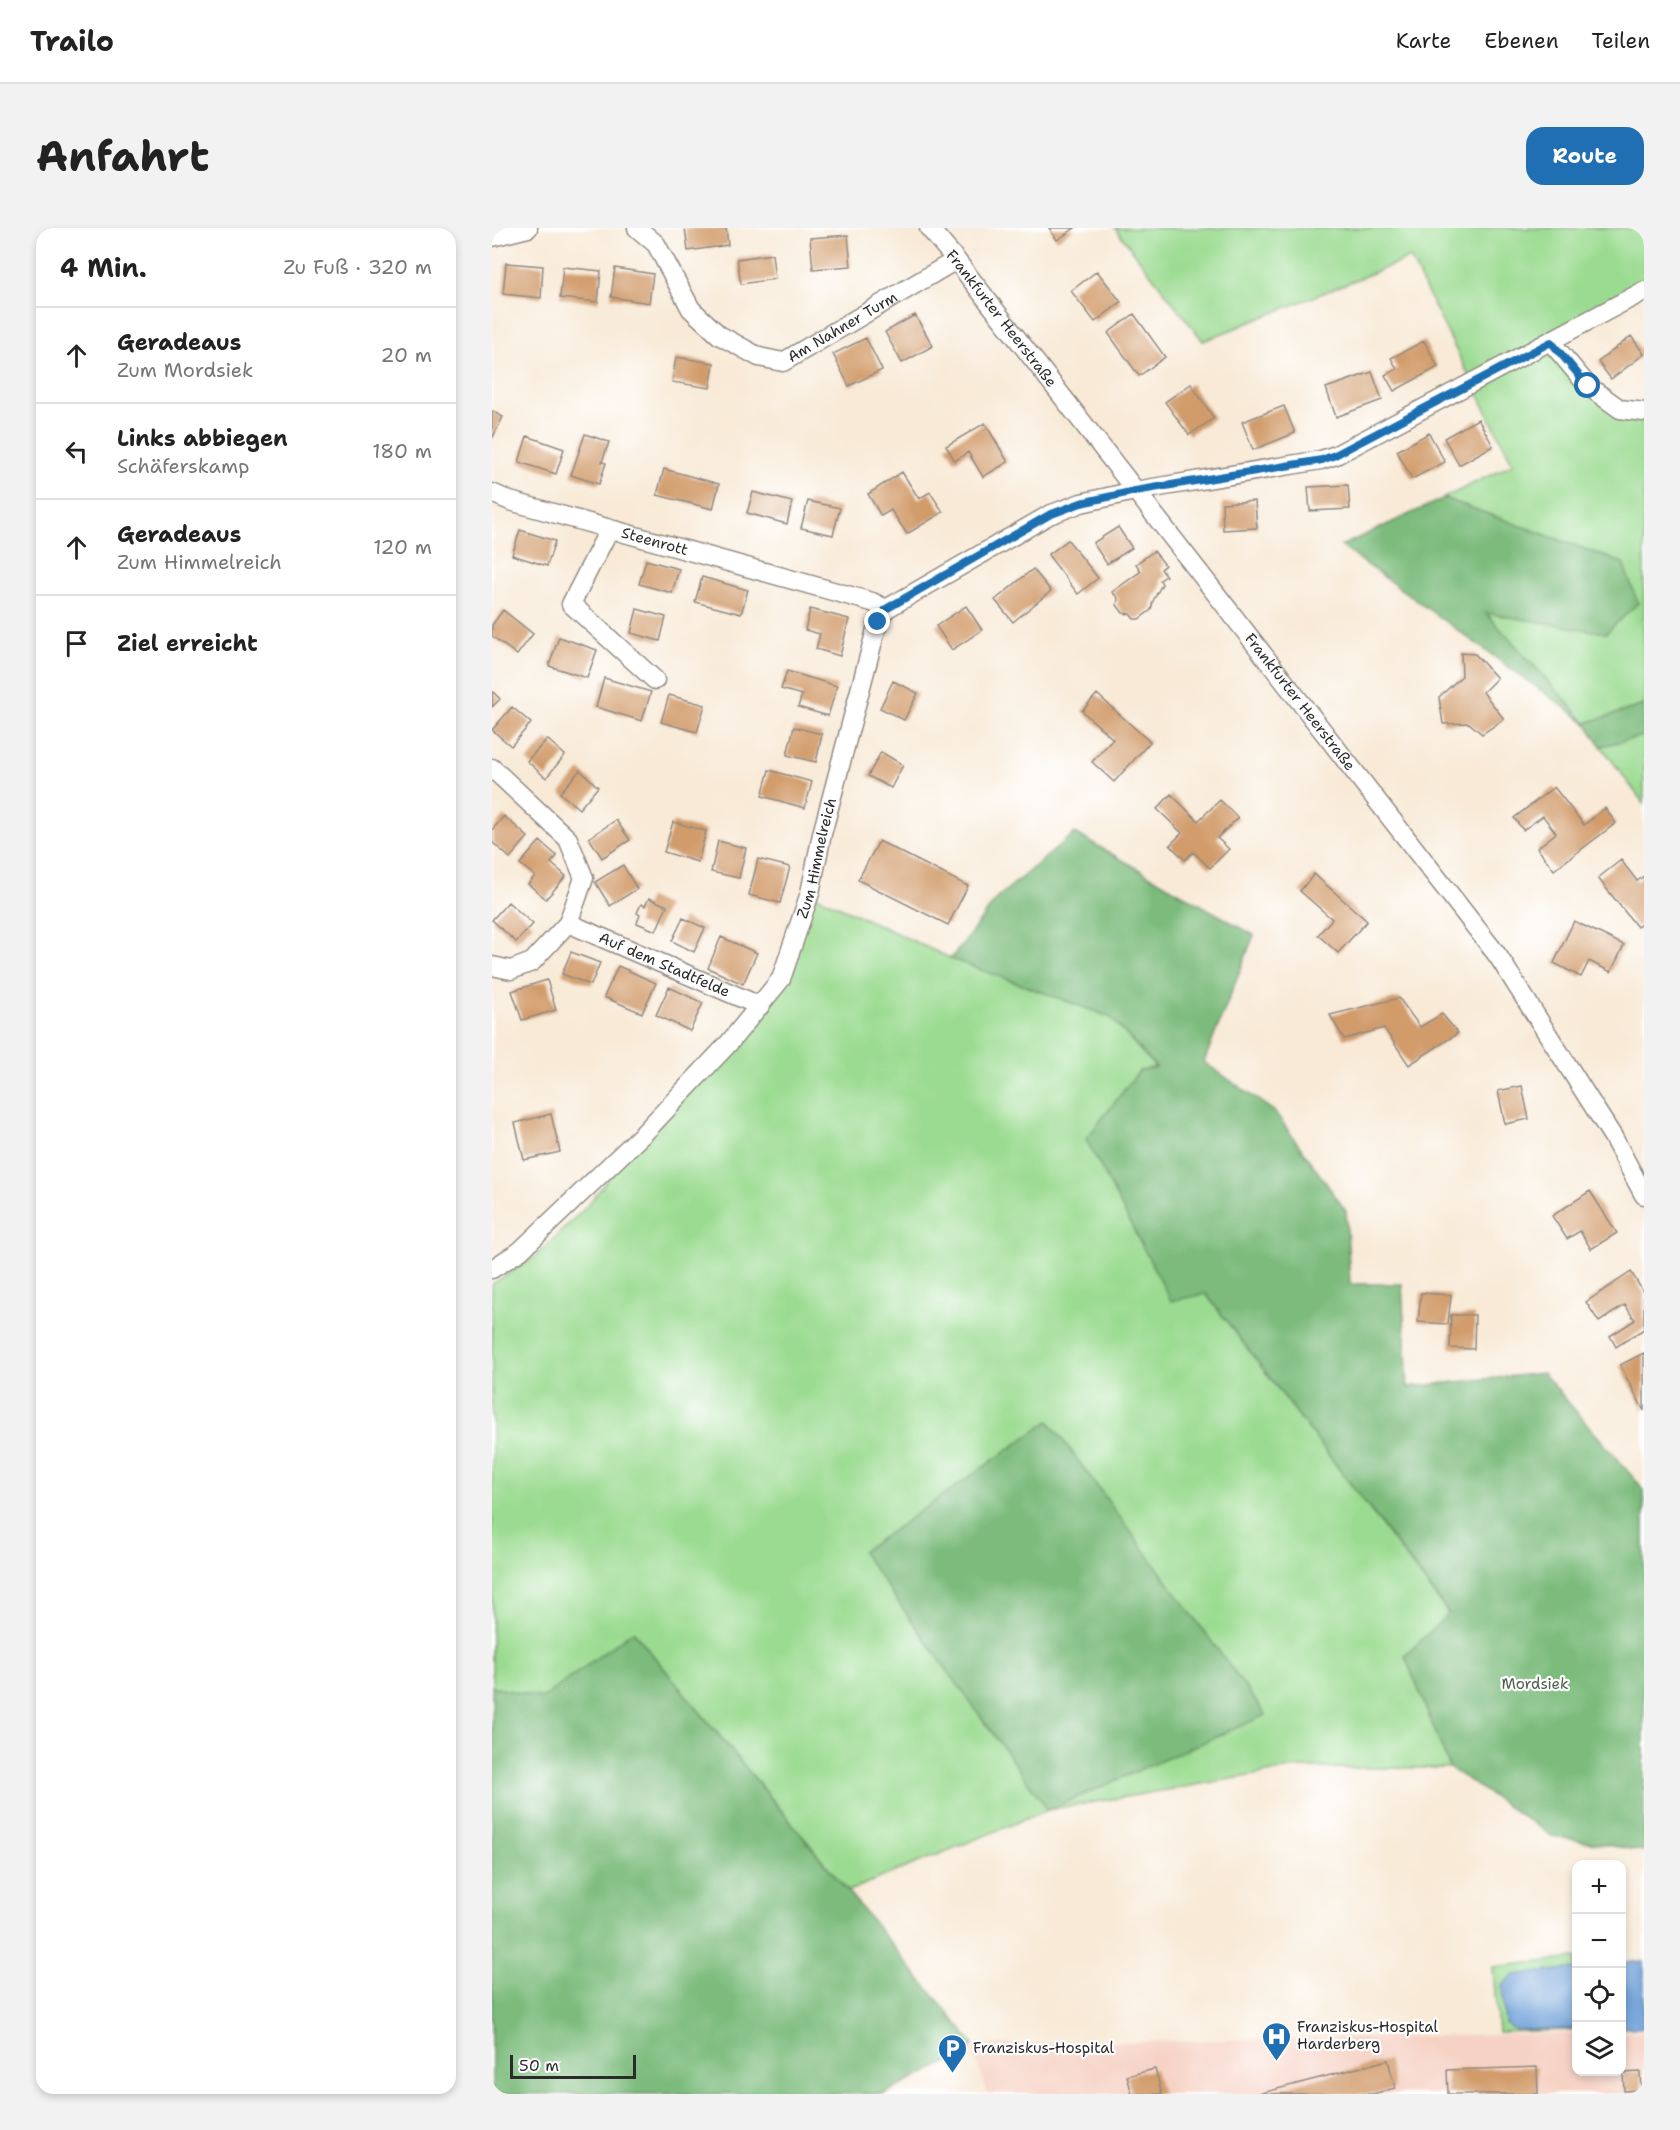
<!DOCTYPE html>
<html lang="de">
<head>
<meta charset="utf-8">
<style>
  body { margin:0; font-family:"Shantell Sans",sans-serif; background:#f2f2f2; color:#222 }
  .controls { position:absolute; right:18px; bottom:18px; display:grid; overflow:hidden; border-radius:12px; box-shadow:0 3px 9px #0003 }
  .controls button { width:54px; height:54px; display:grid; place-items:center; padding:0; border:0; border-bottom:2px solid #e0e0e0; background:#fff; color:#222; font:30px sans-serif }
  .scale { position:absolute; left:18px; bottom:15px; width:126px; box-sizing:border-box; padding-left:6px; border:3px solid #2b2b2b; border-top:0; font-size:16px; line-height:21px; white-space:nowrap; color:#2b2b2b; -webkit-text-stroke:4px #fff; paint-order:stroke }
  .stop { position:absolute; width:18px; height:18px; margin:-14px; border:4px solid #1f6fb2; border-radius:50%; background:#fff }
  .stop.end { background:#1f6fb2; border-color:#fff; box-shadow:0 2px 6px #0008 }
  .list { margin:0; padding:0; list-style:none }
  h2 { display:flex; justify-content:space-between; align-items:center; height:78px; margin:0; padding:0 24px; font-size:26px }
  h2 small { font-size:20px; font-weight:400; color:#767676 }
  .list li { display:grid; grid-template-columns:39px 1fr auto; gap:18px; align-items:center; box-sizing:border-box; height:96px; padding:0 24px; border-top:2px solid #e0e0e0 }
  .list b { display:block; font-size:22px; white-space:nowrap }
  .list p { margin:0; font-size:20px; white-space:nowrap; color:#767676 }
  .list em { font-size:20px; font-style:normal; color:#767676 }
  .icon { flex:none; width:33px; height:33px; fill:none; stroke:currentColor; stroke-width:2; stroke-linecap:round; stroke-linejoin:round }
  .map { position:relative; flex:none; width:1152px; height:1866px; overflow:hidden; border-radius:18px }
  header { display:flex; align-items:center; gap:36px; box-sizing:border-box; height:84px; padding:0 30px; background:#fff; border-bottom:2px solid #e0e0e0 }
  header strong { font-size:28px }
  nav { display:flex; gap:33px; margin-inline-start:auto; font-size:21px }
  .intro { display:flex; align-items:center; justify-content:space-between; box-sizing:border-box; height:144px; padding:0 36px }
  h1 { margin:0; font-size:42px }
  .button { padding:15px 27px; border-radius:18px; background:#1f6fb2; color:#fff; font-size:21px; font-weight:700 }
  main { display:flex; gap:36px; padding:0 36px }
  aside { flex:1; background:#fff; border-radius:18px; box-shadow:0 3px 9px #0003 }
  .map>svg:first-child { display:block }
  .built { fill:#f6d2c4 }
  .green { fill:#9bdb91; stroke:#63835e; stroke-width:1.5 }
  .forest { fill:#7cbb7b; stroke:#547353; stroke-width:1.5 }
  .water { fill:#6d9fd7; stroke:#4c6581; stroke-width:1.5 }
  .building { fill:#d19b6a }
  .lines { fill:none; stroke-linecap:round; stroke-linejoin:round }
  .street-casing { stroke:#928a81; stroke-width:21 }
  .street { stroke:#fff; stroke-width:18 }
  .route { stroke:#1f6fb2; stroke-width:8 }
  .labels { text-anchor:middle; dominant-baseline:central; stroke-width:4.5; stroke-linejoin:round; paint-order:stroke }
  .street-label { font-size:15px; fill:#2b2b2b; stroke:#fff }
  .park-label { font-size:15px; fill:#4d604a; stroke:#fff }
  .poi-label { font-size:15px; fill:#2b2b2b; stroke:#fff; text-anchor:start }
</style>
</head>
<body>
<header>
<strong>Trailo</strong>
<nav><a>Karte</a><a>Ebenen</a><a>Teilen</a></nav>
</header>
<div class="intro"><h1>Anfahrt</h1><a class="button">Route</a></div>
<main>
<aside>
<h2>4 Min.<small>Zu Fuß · 320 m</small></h2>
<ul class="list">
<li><svg class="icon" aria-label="ahead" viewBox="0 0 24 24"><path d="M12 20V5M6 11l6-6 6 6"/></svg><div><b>Geradeaus</b><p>Zum Mordsiek</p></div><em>20 m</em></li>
<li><svg class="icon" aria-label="left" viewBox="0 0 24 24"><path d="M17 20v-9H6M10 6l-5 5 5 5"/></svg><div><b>Links abbiegen</b><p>Schäferskamp</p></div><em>180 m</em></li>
<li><svg class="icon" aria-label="ahead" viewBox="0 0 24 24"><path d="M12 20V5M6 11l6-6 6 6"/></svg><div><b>Geradeaus</b><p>Zum Himmelreich</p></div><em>120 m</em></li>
<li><svg class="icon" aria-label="arrive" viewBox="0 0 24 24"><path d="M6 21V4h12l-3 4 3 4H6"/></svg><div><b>Ziel erreicht</b></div></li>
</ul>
</aside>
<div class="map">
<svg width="1152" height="1866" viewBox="0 0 1152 1866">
  <rect width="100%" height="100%" fill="#fff"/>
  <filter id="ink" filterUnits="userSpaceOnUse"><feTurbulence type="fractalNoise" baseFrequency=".0167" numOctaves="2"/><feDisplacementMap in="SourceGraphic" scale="12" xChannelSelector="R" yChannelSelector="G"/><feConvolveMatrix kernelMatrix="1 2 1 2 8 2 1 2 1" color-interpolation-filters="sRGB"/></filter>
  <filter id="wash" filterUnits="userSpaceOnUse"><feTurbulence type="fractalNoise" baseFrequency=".008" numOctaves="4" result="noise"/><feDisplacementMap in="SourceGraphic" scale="24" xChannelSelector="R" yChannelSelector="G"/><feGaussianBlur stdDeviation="1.35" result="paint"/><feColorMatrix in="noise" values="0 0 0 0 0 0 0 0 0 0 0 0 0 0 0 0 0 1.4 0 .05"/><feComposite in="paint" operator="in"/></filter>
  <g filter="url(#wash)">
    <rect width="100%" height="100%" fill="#f8ead7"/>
    <!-- built -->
    <path class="built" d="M1130,1804H1152V1866H496L480,1824L483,1817L1084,1805V1844H1130Z"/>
    <!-- green -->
    <path class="green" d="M623,0H1152V63L1059,114L1096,158L1152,184V477L1094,495L993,384L1114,405L1131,335L952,270L1021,236L918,30L711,113Z
      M1152,508V576L1109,518Z
      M318,665L460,731L618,789L664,840L714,1066L957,1386L913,1428L958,1540H804L556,1582L356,1663L141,1403L51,1470L0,1459V1056L42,1030L95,978L153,904L268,778Z
      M1084,1730V1802L1006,1804L1001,1739Z"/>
    <!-- forest -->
    <path class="forest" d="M952,270L1131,335L1146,375L1114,405L994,385L1094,495L1152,477V508L1109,518L1094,495L849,318Z
      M583,605L762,707L712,834L783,884L854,983L858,1056H910L916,1159L1051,1145L1152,1262V1623L1060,1608L958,1540L913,1428L957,1385L714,1066L679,1073L594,911L647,843L664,839L618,789L459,731L506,669Z
      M557,1193L774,1487L556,1582L370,1324Z
      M141,1403L481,1815L477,1824L391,1866H0V1459L51,1470Z"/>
    <!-- water -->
    <path class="water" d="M1152,1733V1800H1130V1735Z
      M1084,1740V1801L1023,1802L1013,1795L1010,1757L1022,1747Z"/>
    <g id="blocks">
      <!-- building -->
      <path class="building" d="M193,0H234L236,17L196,23Z
        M557,0H583L565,12Z
        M356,7L359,38L321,41L318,10Z
        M280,26L283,51L249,56L245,31Z
        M14,35L51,38L49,70L11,66Z
        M71,39L109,43L106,74L68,70Z
        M123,40L161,46L157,75L119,69Z
        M605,43L629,74L603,94L579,63Z
        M642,86L673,129L647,148L616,105Z
        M423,87L441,118L410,135L393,104Z
        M1139,108L1152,126L1119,151L1106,134Z
        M374,110L390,142L357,158L341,126Z
        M932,113L946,139L902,163L893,147L905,141L899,130Z
        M184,129L222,135L218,160L180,154Z
        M880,144L890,172L844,189L834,160Z
        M699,156L722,190L697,207L673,174Z
        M792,178L803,205L761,222L750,194Z
        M0,183L11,189L0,211Z
        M986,191L1001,218L967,237L952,210Z
        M493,195L516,234L491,249L476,224L463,233L454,218Z
        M937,205L953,234L920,251L905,223Z
        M93,206L117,214L110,234L114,235L107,256L79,247Z
        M35,208L72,221L64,246L27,234Z
        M172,241L227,256L221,281L165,267Z
        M410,244L427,271L438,264L451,284L415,306L399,282L389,288L376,266Z
        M856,257L858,281L818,283L816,259Z
        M261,264L300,274L295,296L255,285Z
        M316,273L348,280L341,307L309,300Z
        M763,273L765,300L731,302L730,275Z
        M626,299L640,320L615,336L601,315Z
        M28,302L63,313L55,338L20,327Z
        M576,312L606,350L586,366L556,327Z
        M662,323L673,337L669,341L674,348L668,352L670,356L661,373L659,382L647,391H642L638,386L631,385L625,377L626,370L620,364L649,343L644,336Z
        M154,332L187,341L180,365L147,356Z
        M541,341L559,363L521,394L503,372Z
        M210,349L256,362L249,386L203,374Z
        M474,378L490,402L460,422L444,398Z
        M145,381L174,389L168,413L139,405Z
        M318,381L357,391L348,428L324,421L328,406L313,402Z
        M11,382L41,406L25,427L0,408V397Z
        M67,409L105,422L95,450L57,438Z
        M969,425L983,426L1005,450L991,464L1012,491L990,506L977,495L951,496L947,469L970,448Z
        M295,443L345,458L336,488L306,479L310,467L289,461Z
        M112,450L159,464L150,493L104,479Z
        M401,453L426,465L412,492L388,480Z
        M0,463L8,471L0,479Z
        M605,466L658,514L622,554L600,534L621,511L590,483Z
        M177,467L213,477L205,504L169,494Z
        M20,479L39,495L19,518L0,502Z
        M302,499L330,506L324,534L295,527Z
        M55,511L73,527L54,550L35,533Z
        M389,524L411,537L399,560L376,548Z
        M88,542L106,559L87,581L68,565Z
        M277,542L320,554L313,580L270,568Z
        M1062,559L1092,597L1113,580L1124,595L1062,642L1045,620L1064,605L1051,588L1031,602L1022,590Z
        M679,566L706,593L728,572L746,590L725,610L737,621L718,640L701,624L693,632L678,617L690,605L665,581Z
        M12,588L36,609L18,630L0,614V602Z
        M124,592L138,612L110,630L97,610Z
        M181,594L214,603L206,634L172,624Z
        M48,613L65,628L59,635L74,648L54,671L36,656L43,648L28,636Z
        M226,613L254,620L247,650L219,644Z
        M387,613L476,658L456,697L366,652Z
        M266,631L298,639L288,675L257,667Z
        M1129,632L1145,653L1152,648V694L1145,699L1106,650Z
        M131,637L145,661L118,678L103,654Z
        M822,646L875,693L846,725L826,707L840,691L808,663Z
        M157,670L175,678L164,703L145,695L148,687L145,685L149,676L153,678Z
        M16,674L41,696L24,714L0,692Z
        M191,690L213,700L202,724L180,713Z
        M1082,693L1132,717L1119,744L1097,733L1089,749L1062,735Z
        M229,709L265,725L251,756L216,740Z
        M79,724L108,735L99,757L70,746Z
        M126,738L164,755L150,785L112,769Z
        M55,752L64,782L30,792L20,763Z
        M177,759L211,775L198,803L164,787Z
        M907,770L928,799L950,786L966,805L917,837L892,800L852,811L838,787Z
        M1030,858L1037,891L1013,896L1006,863Z
        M59,886L68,924L32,932L23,895Z
        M1098,963L1125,1005L1099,1021L1088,1003L1075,1011L1060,988Z
        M1139,1044L1152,1065V1101L1124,1119L1118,1108L1143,1092L1133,1077L1107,1094L1094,1074Z
        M929,1065L959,1067L956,1096L926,1094Z
        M959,1087H983L982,1121L958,1120Z
        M1152,1125V1183L1128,1137Z
        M896,1832L903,1860L881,1866H766Z
        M1045,1839L1046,1866H956L955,1842Z
        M663,1841L670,1866H640L635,1848Z
        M1148,1844L1149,1862L1132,1863L1131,1845Z"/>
    </g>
  </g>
  <g filter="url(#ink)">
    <use href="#blocks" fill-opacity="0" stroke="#928a81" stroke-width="1.5"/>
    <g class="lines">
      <defs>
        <g id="street">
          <path id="s1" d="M145,0L164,16L199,81L227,107L267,129L291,134L464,32"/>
          <path id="s2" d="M437,0L464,32L1006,728L1121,909L1152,967"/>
          <path d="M0,9L36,0"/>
          <path d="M1059,114L1096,158L1128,181L1152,184"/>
          <path id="s3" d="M0,265L18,273L380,374L394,381"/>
          <path d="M117,302L79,376L163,452"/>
          <path d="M0,540L76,611L92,650L76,695L40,734L19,742L0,738"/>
          <path id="s4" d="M76,695L268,778"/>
          <path id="s5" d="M0,1041L28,1023L153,904L237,815L289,751L318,665L330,606L386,394L394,381L557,287L589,275L643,263L829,232L844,227L1152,63"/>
        </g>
      </defs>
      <!-- street casing -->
      <use href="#street" class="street-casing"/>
      <!-- street -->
      <use href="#street" class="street"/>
    </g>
  </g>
  <g class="lines" filter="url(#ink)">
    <!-- route -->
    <path class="route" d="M386,394L394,381L557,287L589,275L643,263L830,232L843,227L1059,114L1096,158"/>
  </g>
  <!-- icons -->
  <defs>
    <symbol id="hospital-pin" viewBox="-11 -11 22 30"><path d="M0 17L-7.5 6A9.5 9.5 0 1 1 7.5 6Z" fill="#1f6fb2" stroke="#fff"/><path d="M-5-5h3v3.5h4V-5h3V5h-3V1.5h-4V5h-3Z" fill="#fff"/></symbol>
    <symbol id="parking-pin" viewBox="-11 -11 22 30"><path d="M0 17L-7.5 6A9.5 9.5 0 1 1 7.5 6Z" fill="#1f6fb2" stroke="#fff"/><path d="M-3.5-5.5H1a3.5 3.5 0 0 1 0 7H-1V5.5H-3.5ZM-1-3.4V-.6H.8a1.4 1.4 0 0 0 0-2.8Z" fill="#fff"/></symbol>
  </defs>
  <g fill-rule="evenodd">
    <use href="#hospital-pin" x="768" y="1792" width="33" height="45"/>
    <use href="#parking-pin" x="444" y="1804" width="33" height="45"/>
  </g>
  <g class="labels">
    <!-- street labels -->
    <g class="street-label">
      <text stroke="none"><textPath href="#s2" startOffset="116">Frankfurter Heerstraße</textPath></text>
      <text stroke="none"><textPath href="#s1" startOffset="276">Am Nahner Turm</textPath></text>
      <text stroke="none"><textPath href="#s3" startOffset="170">Steenrott</textPath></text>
      <text stroke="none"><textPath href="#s2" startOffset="602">Frankfurter Heerstraße</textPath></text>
      <text stroke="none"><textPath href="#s5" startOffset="537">Zum Himmelreich</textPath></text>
      <text stroke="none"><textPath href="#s4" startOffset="105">Auf dem Stadtfelde</textPath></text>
    </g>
    <!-- park labels -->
    <g class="park-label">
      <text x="1043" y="1456">Mordsiek</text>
    </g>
    <!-- poi labels -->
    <g class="poi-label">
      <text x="805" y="1799">Franziskus-Hospital<tspan x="805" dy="17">Harderberg</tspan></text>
      <text x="481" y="1820">Franziskus-Hospital</text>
    </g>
  </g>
</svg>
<div class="controls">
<button>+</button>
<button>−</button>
<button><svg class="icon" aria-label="locate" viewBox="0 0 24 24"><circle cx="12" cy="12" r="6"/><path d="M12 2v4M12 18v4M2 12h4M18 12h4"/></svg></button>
<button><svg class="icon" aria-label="layers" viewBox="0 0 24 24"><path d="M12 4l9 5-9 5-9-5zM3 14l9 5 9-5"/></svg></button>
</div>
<div class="scale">50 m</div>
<div class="stop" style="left:1096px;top:158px"></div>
<div class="stop end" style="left:386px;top:394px"></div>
</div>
</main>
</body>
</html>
